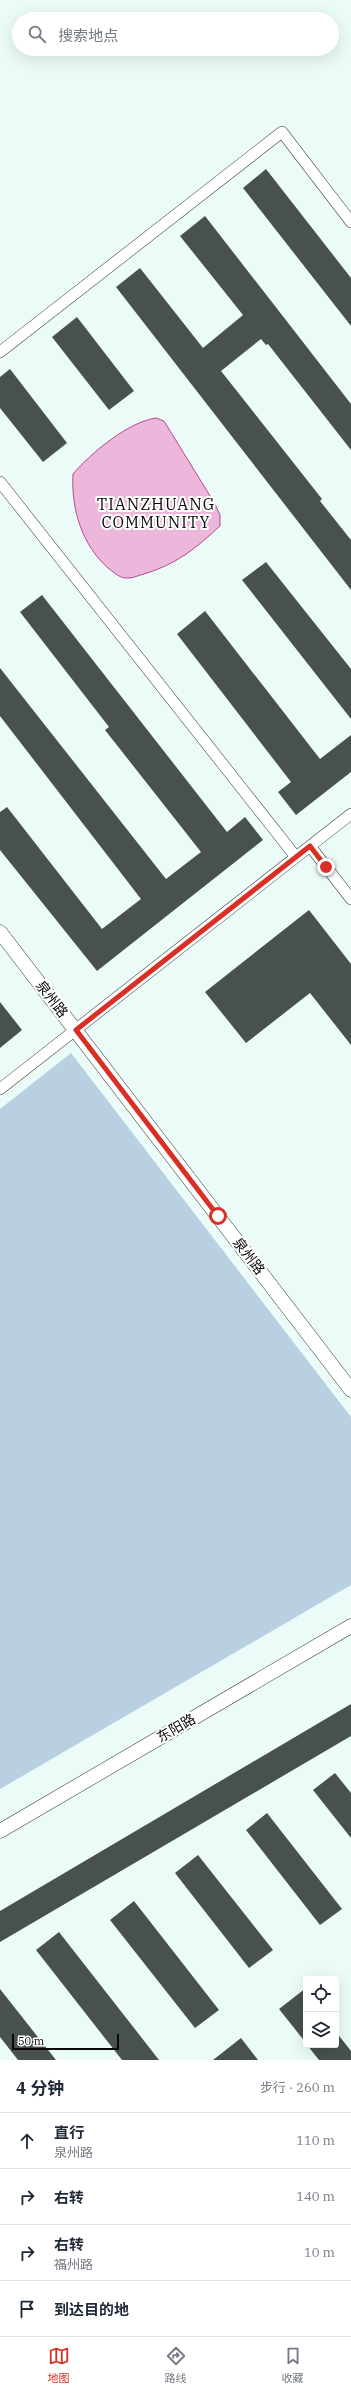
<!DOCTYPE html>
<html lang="zh">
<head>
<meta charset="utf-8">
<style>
  body { margin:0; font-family:"IBM Plex Serif","Noto Sans SC",serif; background:#f2f2f3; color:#1f2937 }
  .controls { position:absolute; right:12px; bottom:12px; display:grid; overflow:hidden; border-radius:4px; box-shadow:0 4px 16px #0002 }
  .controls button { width:36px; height:36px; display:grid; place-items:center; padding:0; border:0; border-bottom:1px solid #e0e1e3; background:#fff; color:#1f2937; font:20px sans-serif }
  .scale { position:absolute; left:12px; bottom:10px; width:107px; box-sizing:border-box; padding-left:4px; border:2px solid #0a0a0a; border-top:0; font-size:11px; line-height:14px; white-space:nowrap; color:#0a0a0a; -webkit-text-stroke:3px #fff; paint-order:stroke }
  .stop { position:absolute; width:12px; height:12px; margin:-9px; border:3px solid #d93025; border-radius:50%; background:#fff }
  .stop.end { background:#d93025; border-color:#fff; box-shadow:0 1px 4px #0008 }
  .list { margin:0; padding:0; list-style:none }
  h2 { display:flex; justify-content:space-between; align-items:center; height:52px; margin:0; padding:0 16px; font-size:17px }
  h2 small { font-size:13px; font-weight:400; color:#747a83 }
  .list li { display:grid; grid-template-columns:26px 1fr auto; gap:12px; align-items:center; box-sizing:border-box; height:56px; padding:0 16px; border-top:1px solid #e0e1e3 }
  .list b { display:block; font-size:15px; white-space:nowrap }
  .list p { margin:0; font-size:13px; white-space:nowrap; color:#747a83 }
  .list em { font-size:13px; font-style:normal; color:#747a83 }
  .icon { flex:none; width:22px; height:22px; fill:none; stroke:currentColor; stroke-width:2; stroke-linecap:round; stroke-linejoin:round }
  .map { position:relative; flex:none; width:351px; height:2060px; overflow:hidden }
  .search { position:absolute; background:#fff; box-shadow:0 4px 16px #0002; left:12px; right:12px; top:12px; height:44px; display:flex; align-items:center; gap:10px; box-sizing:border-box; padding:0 14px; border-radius:22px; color:#747a83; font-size:15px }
  .sheet { height:276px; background:#fff }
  nav { display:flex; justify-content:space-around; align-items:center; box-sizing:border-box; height:56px; border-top:1px solid #e0e1e3; background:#fff; font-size:11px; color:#747a83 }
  nav a { display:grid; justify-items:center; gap:2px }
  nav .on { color:#d93025 }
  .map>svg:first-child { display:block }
  .green { fill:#b9d0e2 }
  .water { fill:#edb6db; stroke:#ba4792 }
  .building { fill:#48514b }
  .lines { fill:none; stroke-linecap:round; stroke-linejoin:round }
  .minor-casing { stroke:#3d3d3d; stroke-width:12 }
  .tertiary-casing { stroke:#3d3d3d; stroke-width:15 }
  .minor { stroke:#fff; stroke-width:11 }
  .tertiary { stroke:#fff; stroke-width:14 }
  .route { stroke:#d93025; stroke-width:5 }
  .labels { text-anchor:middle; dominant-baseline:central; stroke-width:4; stroke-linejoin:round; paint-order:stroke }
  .street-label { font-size:14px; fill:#0a0a0a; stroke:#fff }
  .quarter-label { font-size:16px; letter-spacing:1px; fill:#0a0a0a; stroke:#fff }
</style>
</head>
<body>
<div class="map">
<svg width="351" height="2060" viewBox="0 0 351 2060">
  <rect width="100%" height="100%" fill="#ebfcf8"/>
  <!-- green -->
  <path class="green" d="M71,1053L351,1417V1585L0,1789V1109Z"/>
  <!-- water -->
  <path class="water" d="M156,418L164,421L215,504L220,515V526C195,549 177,564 144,574C139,575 134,578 129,578C120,579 115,573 108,568C82,545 71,509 73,474C91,453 128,422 156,418Z"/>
  <!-- building -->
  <path class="building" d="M266,169L351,278V326L243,188Z
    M205,216L351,404V450L268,344L266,345L261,339L221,371L322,499L320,501L351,540V590L116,287L140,268L203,348L243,315L180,236Z
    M77,317L134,391L109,410L52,337Z
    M10,369L67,443L43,462L0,408V377Z
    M266,562L351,669V719L242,580Z
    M42,595L227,832L245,817L263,840L97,971L0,850V812L7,807L102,929L141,899L0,716V668L166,879L201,852L105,730L109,727L20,612Z
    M205,611L320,759L351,735V772L296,815L278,792L291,782L177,634Z
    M309,910L351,964V1045L310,993L246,1043L205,992Z
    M0,1002L22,1030L0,1048Z
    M351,1704V1736L0,1942V1911Z
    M335,1773L351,1793V1838L313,1790Z
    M267,1813L342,1909L320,1925L246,1830Z
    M198,1855L273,1950L249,1968L175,1873Z
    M134,1901L219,2010L195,2028L110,1920Z
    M59,1932L159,2060H122L36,1950Z
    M306,1988V2043L279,2009Z
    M0,1989L56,2060H18L0,2037Z
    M336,2032L351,2051V2060H319L307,2045H336Z
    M241,2038L258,2060H213Z"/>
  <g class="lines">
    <defs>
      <path id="minor" d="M0,352L282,132L351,222
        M0,482L296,857
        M310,846L351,899
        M0,1089L351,814"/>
      <path id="tertiary" d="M0,932L351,1390
        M0,1831L351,1626"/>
    </defs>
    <!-- minor casing -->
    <use href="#minor" class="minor-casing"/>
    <!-- tertiary casing -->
    <use href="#tertiary" class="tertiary-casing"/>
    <!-- minor -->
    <use href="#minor" class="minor"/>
    <!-- tertiary -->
    <use href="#tertiary" class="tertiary"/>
  </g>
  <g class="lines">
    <!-- route -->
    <path class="route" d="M218,1216L76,1030L310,846L326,867"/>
  </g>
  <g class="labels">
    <!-- street labels -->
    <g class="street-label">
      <text transform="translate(52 999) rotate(52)">泉州路</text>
      <text transform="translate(249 1256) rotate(53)">泉州路</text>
      <text transform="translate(176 1728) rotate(-30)">东阳路</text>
    </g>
    <!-- quarter labels -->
    <g class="quarter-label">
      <text x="156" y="504">TIANZHUANG<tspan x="156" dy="18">COMMUNITY</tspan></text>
    </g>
  </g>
</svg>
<div class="controls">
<button><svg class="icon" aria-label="locate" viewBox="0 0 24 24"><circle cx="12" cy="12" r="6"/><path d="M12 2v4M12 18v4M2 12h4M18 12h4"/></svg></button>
<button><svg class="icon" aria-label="layers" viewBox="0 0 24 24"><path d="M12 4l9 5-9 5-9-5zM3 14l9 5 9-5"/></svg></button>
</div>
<div class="scale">50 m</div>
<div class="stop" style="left:218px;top:1216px"></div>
<div class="stop end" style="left:326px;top:867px"></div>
<div class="search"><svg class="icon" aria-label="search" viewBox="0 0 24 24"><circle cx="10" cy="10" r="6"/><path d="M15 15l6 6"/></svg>搜索地点</div>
</div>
<section class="sheet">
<h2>4 分钟<small>步行 · 260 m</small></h2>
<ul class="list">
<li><svg class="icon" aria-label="ahead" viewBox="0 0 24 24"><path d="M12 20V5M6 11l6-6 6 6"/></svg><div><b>直行</b><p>泉州路</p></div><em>110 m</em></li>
<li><svg class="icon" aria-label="right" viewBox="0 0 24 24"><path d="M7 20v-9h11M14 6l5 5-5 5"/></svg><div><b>右转</b></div><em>140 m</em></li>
<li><svg class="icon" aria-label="right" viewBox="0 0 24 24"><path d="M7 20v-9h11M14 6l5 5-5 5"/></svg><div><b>右转</b><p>福州路</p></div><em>10 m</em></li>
<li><svg class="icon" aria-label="arrive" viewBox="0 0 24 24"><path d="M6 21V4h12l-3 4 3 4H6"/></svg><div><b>到达目的地</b></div></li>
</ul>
</section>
<nav>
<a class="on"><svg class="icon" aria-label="map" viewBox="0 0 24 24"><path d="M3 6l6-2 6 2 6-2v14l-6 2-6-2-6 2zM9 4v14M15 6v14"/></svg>地图</a>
<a><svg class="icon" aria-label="directions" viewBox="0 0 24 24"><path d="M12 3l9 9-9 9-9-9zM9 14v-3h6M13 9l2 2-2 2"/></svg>路线</a>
<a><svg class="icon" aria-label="saved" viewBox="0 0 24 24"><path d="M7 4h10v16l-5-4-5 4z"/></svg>收藏</a>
</nav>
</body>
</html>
